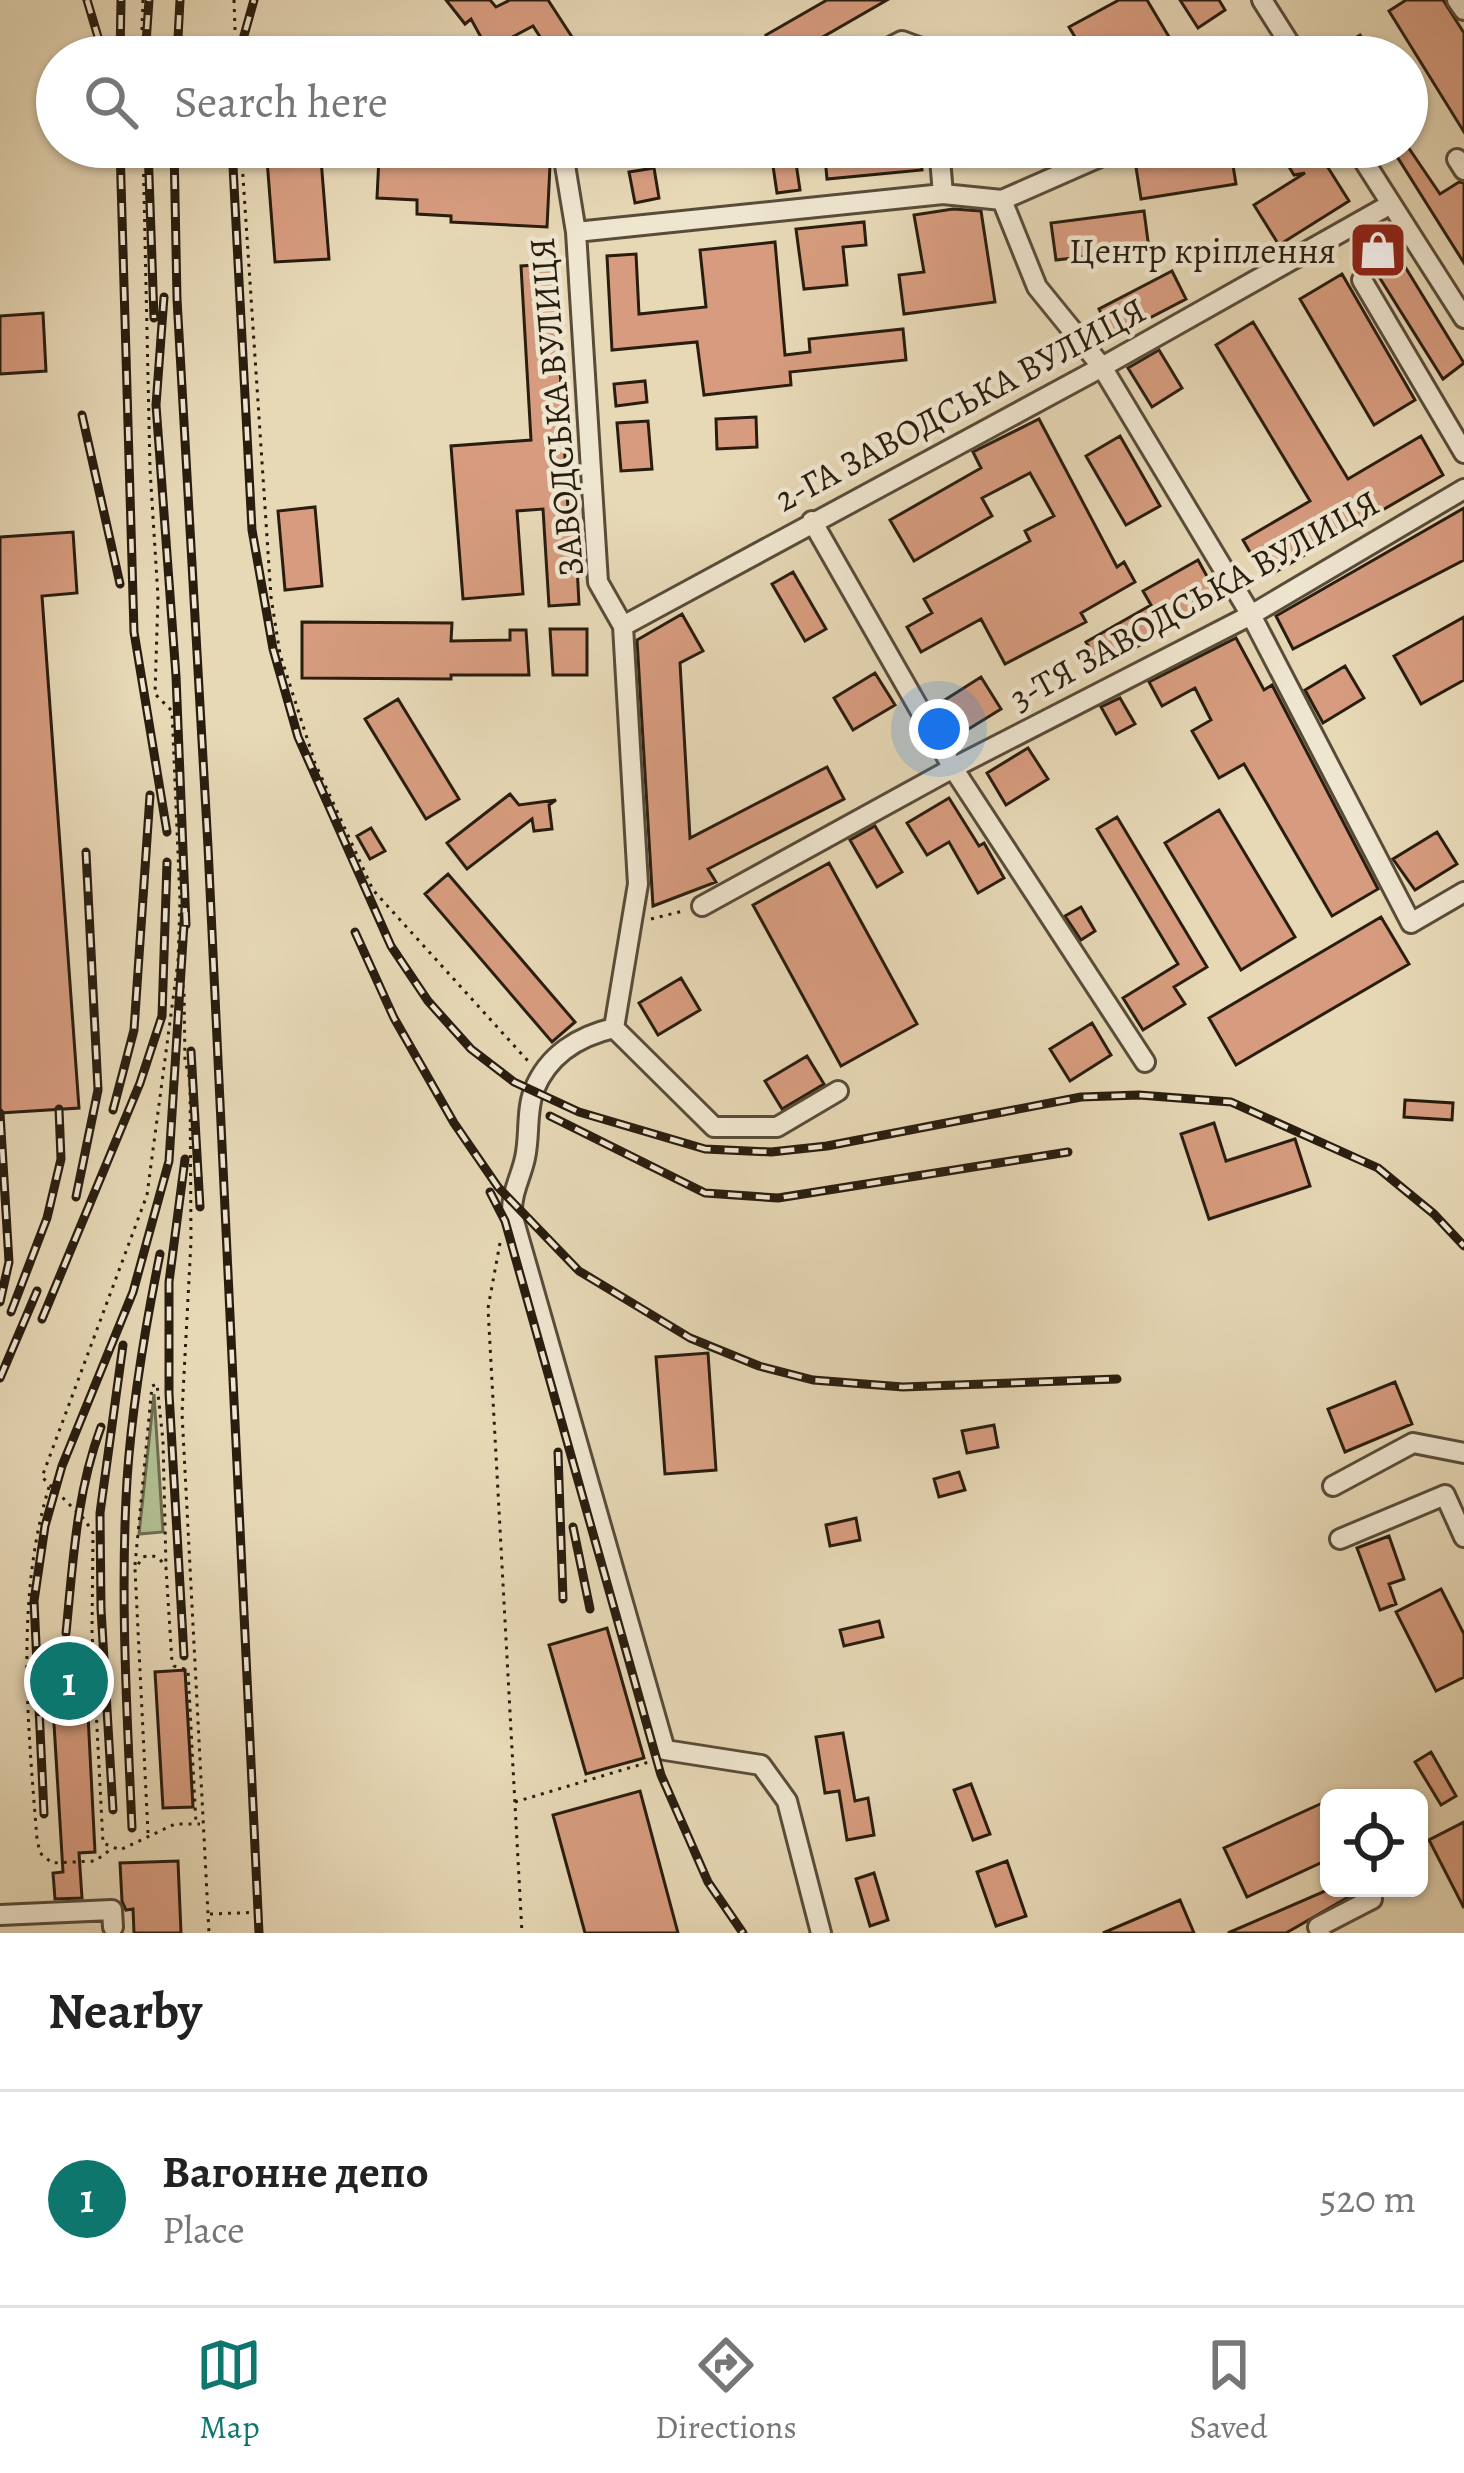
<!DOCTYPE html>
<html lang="en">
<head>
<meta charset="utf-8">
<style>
  body { margin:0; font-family:Alegreya,serif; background:#f2f2f2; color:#222 }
  .controls { position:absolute; right:36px; bottom:36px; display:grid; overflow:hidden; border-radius:18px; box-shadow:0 3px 9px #0004 }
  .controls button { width:108px; height:108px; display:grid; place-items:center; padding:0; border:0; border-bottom:3px solid #e0e0e0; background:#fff; color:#222; font:60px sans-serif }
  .you { position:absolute; left:939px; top:729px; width:42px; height:42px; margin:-30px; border:9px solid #fff; border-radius:50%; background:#1a73e8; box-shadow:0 0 0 18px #1a73e833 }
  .badge { display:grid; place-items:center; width:78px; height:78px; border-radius:50%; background:#0f766e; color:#fff; font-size:39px; font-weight:700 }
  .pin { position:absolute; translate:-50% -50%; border:6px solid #fff; box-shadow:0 3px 12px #0006 }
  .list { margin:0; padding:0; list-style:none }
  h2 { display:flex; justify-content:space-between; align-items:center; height:156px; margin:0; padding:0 48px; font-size:51px }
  h2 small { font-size:39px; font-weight:400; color:#767676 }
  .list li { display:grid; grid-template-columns:78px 1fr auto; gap:36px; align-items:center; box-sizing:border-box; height:216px; padding:0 48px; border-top:3px solid #e0e0e0 }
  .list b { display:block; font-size:45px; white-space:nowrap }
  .list p { margin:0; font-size:39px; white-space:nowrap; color:#767676 }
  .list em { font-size:39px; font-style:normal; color:#767676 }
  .icon { flex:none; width:66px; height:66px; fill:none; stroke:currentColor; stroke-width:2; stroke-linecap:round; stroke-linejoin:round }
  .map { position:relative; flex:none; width:1464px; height:1933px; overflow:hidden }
  .search { position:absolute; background:#fff; box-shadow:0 3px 9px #0004; left:36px; right:36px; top:36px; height:132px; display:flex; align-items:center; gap:30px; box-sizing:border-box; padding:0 42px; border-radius:66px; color:#767676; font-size:45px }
  .sheet { height:372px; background:#fff }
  nav { display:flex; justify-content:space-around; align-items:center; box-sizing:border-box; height:168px; border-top:3px solid #e0e0e0; background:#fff; font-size:33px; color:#767676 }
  nav a { display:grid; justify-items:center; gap:6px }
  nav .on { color:#0f766e }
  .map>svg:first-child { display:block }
  .green { fill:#b2bf91; stroke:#6e6e50; stroke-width:3 }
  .building { fill:#d79c7f; stroke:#291d0f; stroke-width:3 }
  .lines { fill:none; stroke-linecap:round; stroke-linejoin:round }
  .minor-casing { stroke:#584c39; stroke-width:24 }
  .path { stroke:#291d0f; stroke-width:3; stroke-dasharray:3 6; stroke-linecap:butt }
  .minor { stroke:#efe6d0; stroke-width:18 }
  .rail-casing { stroke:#291d0f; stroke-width:9 }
  .rail { stroke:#efe6d0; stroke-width:4.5; stroke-dasharray:14; stroke-linecap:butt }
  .labels { text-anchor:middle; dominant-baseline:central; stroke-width:9; stroke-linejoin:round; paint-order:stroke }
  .poi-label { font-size:36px; fill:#291d0f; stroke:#efe6d0; text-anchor:end }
  .street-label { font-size:36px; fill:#291d0f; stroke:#efe6d0 }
</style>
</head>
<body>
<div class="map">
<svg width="1464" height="1933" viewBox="0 0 1464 1933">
  <rect width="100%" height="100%" fill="#e7d8b6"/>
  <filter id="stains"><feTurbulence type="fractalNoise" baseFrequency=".00167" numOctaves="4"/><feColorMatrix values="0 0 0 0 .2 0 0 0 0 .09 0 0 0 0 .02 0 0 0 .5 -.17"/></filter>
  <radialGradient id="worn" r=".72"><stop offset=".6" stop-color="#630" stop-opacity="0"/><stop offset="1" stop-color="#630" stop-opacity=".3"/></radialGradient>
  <!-- green -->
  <path class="green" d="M154,1394L163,1532L139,1534Z"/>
  <!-- building -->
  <path class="building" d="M446,0H490L496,7L510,0H548L585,57H553L533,26L488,50L471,19L465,24Z
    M827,0H887L788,57H778L766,35Z
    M1119,0H1147L1181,57H1087L1069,27Z
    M1180,0H1219L1225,10L1198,28Z
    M1406,0H1443L1464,33V132L1389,11Z
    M1360,35L1373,57H1324Z
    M266,147H320L329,259L275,262Z
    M824,147H919L922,170L827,179Z
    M953,147H1045V156L954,165Z
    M1224,147H1230L1236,184L1141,199L1135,161Z
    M1277,147H1315L1349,201L1279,245L1254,205L1305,173L1294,175Z
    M1391,147H1408L1440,194L1459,182L1464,183V263Z
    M379,157L550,165L547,227L451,222V216L417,214V200L377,198Z
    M796,163L800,190L777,193L773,166Z
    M654,168L659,198L635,203L629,172Z
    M953,209L981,211L995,302L904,314L899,275L924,272L914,215Z
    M1144,211L1149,249L1056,260L1051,223Z
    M864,222L866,245L843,247L847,285L804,289L796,229Z
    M1385,234L1464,363L1443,379L1361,248Z
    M775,242L785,355L810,352L809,339L903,329L906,360L790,372L791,385L704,395L697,342L612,350L607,256L636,254L639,314L706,307L700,250Z
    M554,264L568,509L574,508L579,604L549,606L543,509L517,511L523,594L463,599L451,446L531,440L521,266Z
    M1172,271L1186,299L1113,337L1099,309Z
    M1342,274L1415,400L1374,425L1300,299Z
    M43,313L46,371L0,374V316Z
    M1253,322L1348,479L1421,436L1443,475L1265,578L1243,540L1310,501L1216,345Z
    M1159,350L1182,388L1152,407L1128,368Z
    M645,381L647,402L616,406L614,384Z
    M756,417L757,447L717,449L716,419Z
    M1039,419L1117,567L1124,562L1135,582L1081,613L1086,622L1005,664L981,619L921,652L907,627L932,613L924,599L1030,541L1025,531L1054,516L1030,473L982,498L992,516L914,561L890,520L981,468L973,452Z
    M648,421L652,469L621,471L617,423Z
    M1120,436L1160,506L1126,525L1086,456Z
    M315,507L322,586L285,590L278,511Z
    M1464,508V560L1293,649L1276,616Z
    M73,532L77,593L42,596L79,1108L0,1113V537Z
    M1198,560L1220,600L1101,667L1086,642L1151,605L1143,591Z
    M793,572L826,629L805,641L772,584Z
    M682,614L703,651L680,663L690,838L827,767L844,799L708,869L716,882L653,906L637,640Z
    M1464,617V680L1421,704L1394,656Z
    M302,622L452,623L451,641L510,640V630H526L529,675H451V679L302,678Z
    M550,629H587V675H553Z
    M1236,638L1264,690L1272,685L1378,889L1332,916L1244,764L1219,778L1192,731L1211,720L1195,688L1162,706L1149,682Z
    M1345,666L1364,698L1323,723L1305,690Z
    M875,673L895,705L853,730L834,698Z
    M981,677L1001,709L959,735L940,703Z
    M1120,698L1135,724L1116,734L1101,707Z
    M398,699L459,799L426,819L365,719Z
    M1028,748L1048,779L1006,805L987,773Z
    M510,794L519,805L556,800L549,805L552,829L534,831L532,819L467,869L447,843Z
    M949,798L979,846L984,843L1004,878L978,893L949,842L927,855L907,823Z
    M1219,810L1295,937L1241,970L1165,843Z
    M1117,817L1207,967L1174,987L1185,1004L1143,1030L1123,998L1178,964L1097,829Z
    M875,826L902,872L877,887L850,840Z
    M371,828L385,851L370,859L357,836Z
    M1437,832L1457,864L1415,890L1393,859Z
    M829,863L917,1024L841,1066L753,905Z
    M448,874L575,1022L552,1042L425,894Z
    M1081,907L1095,931L1081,940L1065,916Z
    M1381,917L1409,964L1236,1065L1209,1018Z
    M681,978L700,1010L658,1035L639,1003Z
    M1092,1023L1111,1055L1070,1081L1050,1049Z
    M807,1056L824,1084L782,1109L765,1081Z
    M1405,1100L1453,1103L1452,1120L1404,1117Z
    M1214,1123L1226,1161L1295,1139L1310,1186L1209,1219L1181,1134Z
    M708,1353L716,1470L665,1474L656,1357Z
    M1395,1382L1412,1424L1345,1452L1328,1409Z
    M994,1425L998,1447L967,1453L962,1431Z
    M959,1472L965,1490L939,1497L934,1479Z
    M856,1518L860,1540L830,1546L826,1525Z
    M1389,1536L1404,1579L1389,1584L1396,1604L1380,1610L1357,1548Z
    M1441,1589L1464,1634V1677L1436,1691L1396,1612Z
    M879,1621L883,1637L844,1646L840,1630Z
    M607,1628L644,1758L586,1774L549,1645Z
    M85,1656L95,1852L79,1853L82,1898L55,1899L53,1873L63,1872L50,1658Z
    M185,1670L193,1807L163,1808L155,1672Z
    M843,1733L855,1801L868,1798L874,1835L847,1840L839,1791L825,1793L816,1737Z
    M1431,1752L1456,1796L1441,1805L1415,1762Z
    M971,1784L990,1834L973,1840L954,1790Z
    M640,1791L678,1933H585L553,1815Z
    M1329,1800V1859L1247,1897L1224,1848Z
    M1464,1822V1908L1429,1840Z
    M178,1861L181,1933H134L133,1909L126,1910L122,1901L120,1863Z
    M1007,1861L1026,1916L996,1926L977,1872Z
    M874,1873L888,1920L870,1926L856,1879Z
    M1332,1888H1364L1286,1933H1228Z
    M1180,1900L1194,1933H1103Z"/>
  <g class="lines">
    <defs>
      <path id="minor" d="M1262,0L1298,57
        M1457,0L1464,10
        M871,57L902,41L932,52L933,57
        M562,147L576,232L598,582L623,626L638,884L614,1028L714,1127H777L838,1091
        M939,147L943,194
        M1355,147L1464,318
        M1457,159L1464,170
        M1002,200L1037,287L1102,367L1251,615L1411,923L1464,892
        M576,232L943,194L1002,200L1118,149
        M1362,280L1464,453
        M812,521L953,768L1145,1062
        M623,626L1102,367L1391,204
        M702,906L953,768L1251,615L1464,489
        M614,1028C579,1036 548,1055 534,1090C526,1111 530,1136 525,1158C521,1177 511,1193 512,1214L665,1750L761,1765L787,1801L821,1933
        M1333,1486L1413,1443L1464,1453
        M1340,1539L1445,1495L1464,1537
        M0,1915L112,1910L113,1927
        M1321,1933L1318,1927L1372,1899"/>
    </defs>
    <!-- minor casing -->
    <use href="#minor" class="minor-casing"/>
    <!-- path -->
    <path class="path" d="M234,0L236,57
      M141,57L143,0
      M143,147L150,469L158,597L155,694L172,711L180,900L178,962L184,991L185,1061L190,1080L191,1241L182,1413L209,1933
      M241,147L271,597L280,654L315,763L373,890L528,1061
      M651,919L683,911
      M177,969L147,1195L42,1477L85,1520L93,1533L92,1632L103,1843L120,1850L175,1824H200
      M500,1243L488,1308L522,1933
      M49,1487C15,1598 28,1725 37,1839L40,1853L52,1863L95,1861L110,1850
      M135,1565L152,1386L157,1384L163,1441L166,1566
      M515,1802L649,1762
      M148,1833L135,1569L143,1557C154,1554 160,1557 166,1568L172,1662L174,1666L188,1670L196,1824
      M210,1914L264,1912"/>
    <!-- minor -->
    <use href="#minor" class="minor"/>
    <defs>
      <path id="rail" d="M87,0L104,57
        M120,57L121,0
        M145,57L149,0
        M177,57L180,0
        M238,57L254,0
        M120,147L134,632L167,832
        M148,147L154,318
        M174,147L177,299L208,847L259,1933
        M232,147L252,530L273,649L298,737L391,946L428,1001L471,1049L514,1082L579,1112L705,1149L771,1152L827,1146L1081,1097L1139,1095L1231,1102L1378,1168L1434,1214L1464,1246
        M164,297L156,405L176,676L186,925
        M82,415L120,584
        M355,932L394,1018L454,1123L498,1187L579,1271L690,1338L759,1366L813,1380L903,1387L1117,1379
        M191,1051L200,1207
        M113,1110L134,1030L150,795
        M550,1116L705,1193L778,1198L1068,1152
        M490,1192L505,1221L661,1775L708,1882L743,1933
        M76,1197L98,1090L86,852
        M0,1302L9,1262L0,1113
        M11,1312L47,1218L61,1159L59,1109
        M42,1319L140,1083L162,1016L167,862
        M0,1378L37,1291
        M558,1452L563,1599
        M573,1527L590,1609
        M66,1633C73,1563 76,1494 101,1427
        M184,1656L169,1393V1282L185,1159
        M113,1810L101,1609L100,1513L123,1345
        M44,1814L34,1601L45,1526L62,1466L133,1292L169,1161L185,908
        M132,1828C127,1712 120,1596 127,1480C132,1405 145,1328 160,1254"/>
    </defs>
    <!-- rail casing -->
    <use href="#rail" class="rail-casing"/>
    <!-- rail -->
    <use href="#rail" class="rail"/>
  </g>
  <!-- icons -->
  <defs>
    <symbol id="shop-square" viewBox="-11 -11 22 22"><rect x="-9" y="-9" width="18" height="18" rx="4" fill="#8f2418" stroke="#efe6d0"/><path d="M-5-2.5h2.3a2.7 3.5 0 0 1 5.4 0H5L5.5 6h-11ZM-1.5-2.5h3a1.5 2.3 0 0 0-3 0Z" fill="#fff"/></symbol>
  </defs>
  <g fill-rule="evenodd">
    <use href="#shop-square" x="1345" y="217" width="66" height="66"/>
  </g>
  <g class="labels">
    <!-- poi labels -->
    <g class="poi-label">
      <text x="1336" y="250">Центр кріплення</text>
    </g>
    <!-- street labels -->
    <g class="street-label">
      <text transform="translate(960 404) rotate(-28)">2-ГА ЗАВОДСЬКА ВУЛИЦЯ</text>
      <text transform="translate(556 407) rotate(-95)">ЗАВОДСЬКА ВУЛИЦЯ</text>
      <text transform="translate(1194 600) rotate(-29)">3-ТЯ ЗАВОДСЬКА ВУЛИЦЯ</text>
    </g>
  </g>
  <rect width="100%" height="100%" filter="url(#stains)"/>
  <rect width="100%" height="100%" fill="url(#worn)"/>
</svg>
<div class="controls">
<button><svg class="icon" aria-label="locate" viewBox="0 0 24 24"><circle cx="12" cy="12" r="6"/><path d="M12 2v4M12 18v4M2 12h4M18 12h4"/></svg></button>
</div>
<div class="you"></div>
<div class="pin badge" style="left:69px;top:1681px">1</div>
<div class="search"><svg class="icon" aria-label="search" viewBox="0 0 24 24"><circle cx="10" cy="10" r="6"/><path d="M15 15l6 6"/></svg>Search here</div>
</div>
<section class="sheet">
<h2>Nearby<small></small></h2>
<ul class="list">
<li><span class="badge">1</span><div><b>Вагонне депо</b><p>Place</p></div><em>520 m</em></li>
</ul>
</section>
<nav>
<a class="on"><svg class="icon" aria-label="map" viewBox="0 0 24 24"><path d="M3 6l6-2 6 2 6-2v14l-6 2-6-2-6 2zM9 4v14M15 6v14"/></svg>Map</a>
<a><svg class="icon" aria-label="directions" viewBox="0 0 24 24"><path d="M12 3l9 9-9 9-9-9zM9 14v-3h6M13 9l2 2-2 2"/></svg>Directions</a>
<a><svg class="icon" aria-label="saved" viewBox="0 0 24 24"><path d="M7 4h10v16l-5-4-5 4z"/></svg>Saved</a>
</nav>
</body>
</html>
